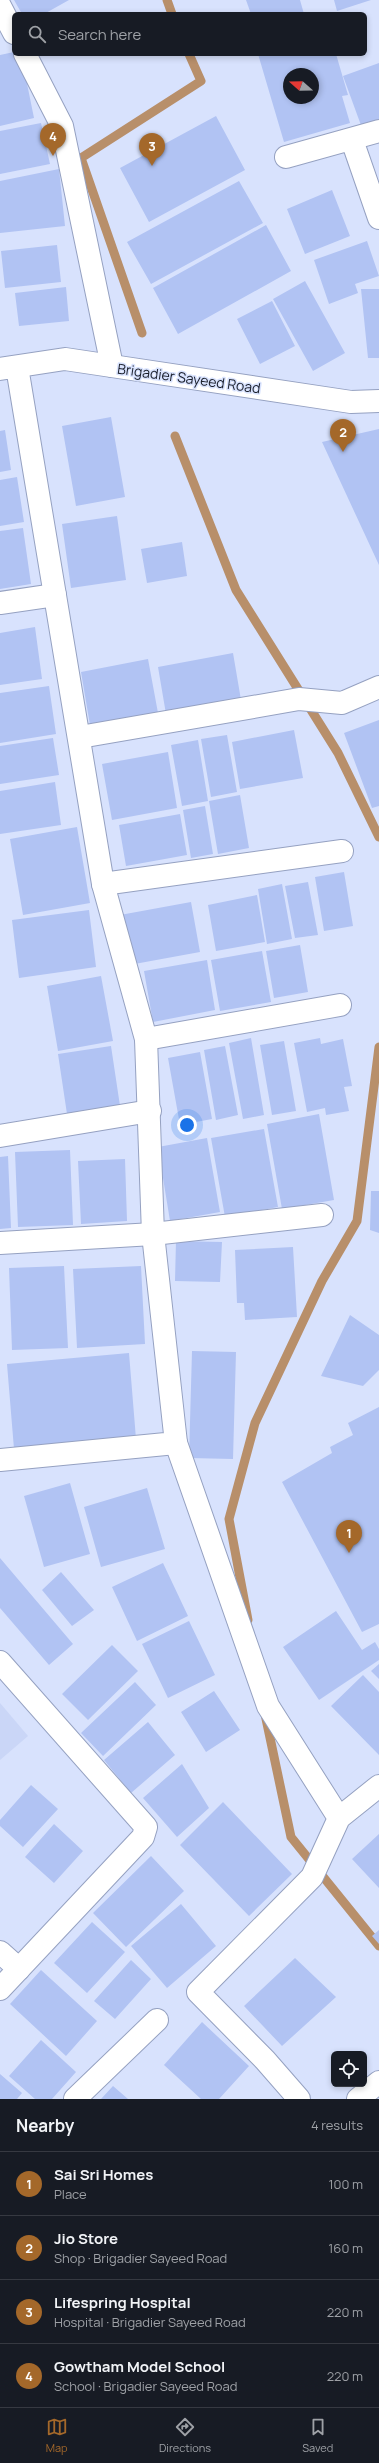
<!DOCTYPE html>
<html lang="en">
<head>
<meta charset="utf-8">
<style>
  body { margin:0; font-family:Manrope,sans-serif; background:#242831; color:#f1f3f6 }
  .controls { position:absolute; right:12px; bottom:12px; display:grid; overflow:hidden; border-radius:6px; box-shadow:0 2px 6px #0003 }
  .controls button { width:36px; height:36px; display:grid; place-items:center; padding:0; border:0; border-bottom:1px solid #363941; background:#171b24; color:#f1f3f6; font:20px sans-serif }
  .compass { position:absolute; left:283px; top:68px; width:36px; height:36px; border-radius:50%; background:#171b24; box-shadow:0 2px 6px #0003; rotate:290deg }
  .you { position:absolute; left:187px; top:1125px; width:14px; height:14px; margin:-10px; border:3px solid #fff; border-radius:50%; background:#1a73e8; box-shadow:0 0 0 6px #1a73e833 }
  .badge { display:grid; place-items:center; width:26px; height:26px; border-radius:50%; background:#a4682a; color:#fff; font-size:13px; font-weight:700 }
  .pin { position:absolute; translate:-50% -33px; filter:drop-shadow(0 1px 2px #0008) }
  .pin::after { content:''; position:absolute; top:21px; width:14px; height:12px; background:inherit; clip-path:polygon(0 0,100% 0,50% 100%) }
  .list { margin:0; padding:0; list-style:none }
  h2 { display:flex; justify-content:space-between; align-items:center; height:52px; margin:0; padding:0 16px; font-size:17px }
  h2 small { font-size:13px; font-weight:400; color:#9ea1a6 }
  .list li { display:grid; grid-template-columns:26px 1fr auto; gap:12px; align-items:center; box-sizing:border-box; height:64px; padding:0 16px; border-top:1px solid #363941 }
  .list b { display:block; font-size:15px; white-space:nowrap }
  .list p { margin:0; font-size:13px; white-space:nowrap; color:#9ea1a6 }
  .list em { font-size:13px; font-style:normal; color:#9ea1a6 }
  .icon { flex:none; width:22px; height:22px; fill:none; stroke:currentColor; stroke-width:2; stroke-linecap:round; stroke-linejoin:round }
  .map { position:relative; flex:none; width:379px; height:2099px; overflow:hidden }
  .search { position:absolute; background:#171b24; box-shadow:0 2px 6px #0003; left:12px; right:12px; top:12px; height:44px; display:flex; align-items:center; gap:10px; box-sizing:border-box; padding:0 14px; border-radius:6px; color:#9ea1a6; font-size:15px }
  .sheet { height:308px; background:#171b24 }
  nav { display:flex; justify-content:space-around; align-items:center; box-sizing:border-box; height:56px; border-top:1px solid #363941; background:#171b24; font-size:11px; color:#9ea1a6 }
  nav a { display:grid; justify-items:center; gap:2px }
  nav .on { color:#a4682a }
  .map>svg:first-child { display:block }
  .built { fill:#cad6f7 }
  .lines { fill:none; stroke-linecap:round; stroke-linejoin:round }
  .stream { stroke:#b88f6a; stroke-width:9 }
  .building { fill:#b1c3f3; fill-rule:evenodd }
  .street-casing { stroke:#95a1c1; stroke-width:24 }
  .secondary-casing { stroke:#95a1c1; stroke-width:24 }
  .street { stroke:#fff; stroke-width:22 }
  .secondary { stroke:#fff; stroke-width:22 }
  .labels { text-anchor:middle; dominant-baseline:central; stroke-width:3; stroke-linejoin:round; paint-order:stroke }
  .street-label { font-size:14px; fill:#191e2a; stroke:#d8e2fd }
</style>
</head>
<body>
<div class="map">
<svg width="379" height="2099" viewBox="0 0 379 2099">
  <rect width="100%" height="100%" fill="#d8e2fd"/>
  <!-- built -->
  <path class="built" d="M0,1703L28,1736L0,1760Z"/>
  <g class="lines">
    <!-- stream -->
    <path class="stream" d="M167,0L172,14
      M142,333L81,158L201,81L189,54
      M175,436L236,590L338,753L379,837
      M248,1620L229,1519L255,1423L322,1281L357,1221L379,1047
      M265,1714L291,1837L379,1946"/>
  </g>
  <!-- building -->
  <path class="building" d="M14,0H69L44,14H22Z
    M246,0H300L304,14H251Z
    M334,0H371L337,11Z
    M14,52V54H21L34,118L0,126V55Z
    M258,54H336L348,95L342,96L350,123L284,142ZM289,74H313V98H289Z
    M379,63V122L362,128L343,76Z
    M216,116L245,170L149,222L120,168Z
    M41,123L50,164L0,174V131Z
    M59,169L65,226L0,233V181Z
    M239,181L263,223L151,284L127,242Z
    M332,190L350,236L305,254L287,209Z
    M266,225L291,271L178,334L153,288Z
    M367,241L379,276L355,284L358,293L329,304L314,260Z
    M57,245L61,282L5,288L1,251Z
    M305,281L345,353L313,371L273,299Z
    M66,287L69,321L19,326L15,293Z
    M361,289H379V358H368Z
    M272,301L295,346L260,364L237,319Z
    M111,417L125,497L76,506L62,426Z
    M379,429V565L322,442Z
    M5,430L11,470L0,472V431Z
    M17,477L24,522L0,526V480Z
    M117,516L126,580L71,588L62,524Z
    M23,528L31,584L0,589V531Z
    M182,542L187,576L147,583L141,549Z
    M35,627L42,679L0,685V633Z
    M233,653L241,700L166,714L158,667Z
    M148,659L158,713L90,725L81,672Z
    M49,686L56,734L0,743V693Z
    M379,720V806L372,808L344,733Z
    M294,730L303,778L240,789L232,742Z
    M227,735L237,792L211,797L201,739Z
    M53,738L59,775L0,784V746Z
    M198,740L208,801L182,806L171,745Z
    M168,752L177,808L112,820L102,764Z
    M55,782L61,825L0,834V791Z
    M240,795L249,848L218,854L209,801Z
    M205,806L213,854L191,858L183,810Z
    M180,814L187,855L126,866L119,825Z
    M77,827L90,903L23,915L10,839Z
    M344,872L353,926L324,931L315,877Z
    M308,882L318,935L295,938L285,886Z
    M282,884L292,939L267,944L258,889Z
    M257,895L265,942L216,951L208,905Z
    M191,902L200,952L129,965L120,915Z
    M89,910L96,967L19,978L12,920Z
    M300,945L308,992L274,998L266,951Z
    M262,951L271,1002L220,1011L211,960Z
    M207,960L215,1010L153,1022L144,971Z
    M101,976L113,1041L58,1051L47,986Z
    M251,1038L264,1115L243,1119L229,1043Z
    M320,1038L321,1044L343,1039L352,1086L344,1087L349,1111L326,1115L325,1108L307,1112L294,1043Z
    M284,1041L296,1111L272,1115L260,1045Z
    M111,1046L120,1106L67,1114L58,1054Z
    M225,1046L238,1115L216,1120L204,1050Z
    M200,1052L212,1119L180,1125L168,1058Z
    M319,1114L334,1200L282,1209L267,1124Z
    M264,1129L278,1207L225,1217L211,1138Z
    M207,1138L220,1212L170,1221L158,1147Z
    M70,1150L73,1225L18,1227L15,1152Z
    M8,1156L11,1228L0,1229V1157Z
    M125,1159L127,1221L81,1224L78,1161Z
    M371,1191H379V1233L370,1230Z
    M176,1241L222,1242L220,1282L175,1281Z
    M293,1247L297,1317L245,1320L244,1303H237L235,1250Z
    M64,1266L68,1348L12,1350L9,1268Z
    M141,1266L145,1344L77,1348L73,1269Z
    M350,1315L379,1335V1370L363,1386L321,1376Z
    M192,1351L236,1352L233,1459L189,1458Z
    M129,1353L136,1439L14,1449L7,1364Z
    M379,1407V1624L362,1632L282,1482L332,1453L330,1447L353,1435L348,1423Z
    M70,1483L90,1554L44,1567L24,1496Z
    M147,1488L165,1549L101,1567L84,1507Z
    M0,1558L73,1644L49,1665L0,1608Z
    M163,1563L188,1616L137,1641L112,1587Z
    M61,1572L94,1610L72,1626L42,1590Z
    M336,1611L362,1650L375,1642L379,1649V1660L319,1700L283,1647Z
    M189,1621L215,1675L168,1698L142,1644Z
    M112,1645L138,1671L88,1720L62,1694Z
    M379,1664V1679L371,1671Z
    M363,1675L379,1692V1755L331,1706Z
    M135,1682L156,1705L103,1756L81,1733Z
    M214,1691L240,1730L206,1752L181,1712Z
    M148,1722L175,1755L131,1793L104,1760Z
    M182,1764L209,1808L177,1837L143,1798Z
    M31,1785L58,1809L23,1847L0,1826V1820Z
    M223,1802L292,1874L249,1916L180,1845Z
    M54,1824L83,1851L54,1883L25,1857Z
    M379,1834V1888L352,1859Z
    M151,1856L184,1891L126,1947L93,1913Z
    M181,1904L216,1946L167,1988L131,1946Z
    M92,1922L125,1952L87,1993L54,1963Z
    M379,1930V1944L372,1936Z
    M295,1958L336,1997L282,2046L244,2006Z
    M131,1960L151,1979L115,2019L94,2001Z
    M41,1970L97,2021L66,2056L10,2004Z
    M202,2022L249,2066L219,2099H201L164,2065Z
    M41,2040L76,2072L52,2099H35L9,2076Z
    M0,2074L22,2093L17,2099H0Z
    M113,2086L128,2099H101Z"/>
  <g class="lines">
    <defs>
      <path id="street" d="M0,6L14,33
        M25,54L62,126L112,366
        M352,140L379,218
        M286,157L379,131
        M0,603L55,595
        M80,737L299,699L342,703L379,687
        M103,884L342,851
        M146,1039L340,1005
        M0,1136L150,1111
        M0,1243L153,1234L322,1215
        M176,1443L268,1706L339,1818L379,1786
        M0,1952L19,1969
        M75,2099L157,2020
        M299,2099L265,2060L198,1992L312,1877L339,1818
        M358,2099L379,2082"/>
      <path id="secondary" d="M0,369L65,359L351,402L379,401
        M0,1460L176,1443L153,1234L146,1039L103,884L17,367
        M0,1662L146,1827L143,1837L0,1989"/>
    </defs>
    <!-- street casing -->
    <use href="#street" class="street-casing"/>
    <!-- secondary casing -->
    <use href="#secondary" class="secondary-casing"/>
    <!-- street -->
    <use href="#street" class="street"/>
    <!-- secondary -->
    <use href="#secondary" class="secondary"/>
  </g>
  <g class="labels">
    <!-- street labels -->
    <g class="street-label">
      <text transform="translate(189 378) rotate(8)">Brigadier Sayeed Road</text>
    </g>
  </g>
</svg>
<div class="controls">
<button><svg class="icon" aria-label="locate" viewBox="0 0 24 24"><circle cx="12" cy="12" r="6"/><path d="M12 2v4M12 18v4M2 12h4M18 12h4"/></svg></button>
</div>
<svg class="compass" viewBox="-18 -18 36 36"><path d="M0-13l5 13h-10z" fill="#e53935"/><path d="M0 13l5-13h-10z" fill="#9ea1a6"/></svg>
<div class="you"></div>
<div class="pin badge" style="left:349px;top:1553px">1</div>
<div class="pin badge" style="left:343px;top:452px">2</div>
<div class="pin badge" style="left:152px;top:166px">3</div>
<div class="pin badge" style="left:53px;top:156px">4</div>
<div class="search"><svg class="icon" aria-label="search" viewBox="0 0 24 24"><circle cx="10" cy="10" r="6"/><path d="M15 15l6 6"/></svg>Search here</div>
</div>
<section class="sheet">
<h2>Nearby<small>4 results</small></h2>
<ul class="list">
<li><span class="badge">1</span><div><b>Sai Sri Homes</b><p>Place</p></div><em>100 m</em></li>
<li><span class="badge">2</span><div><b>Jio Store</b><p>Shop · Brigadier Sayeed Road</p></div><em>160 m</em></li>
<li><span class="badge">3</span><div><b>Lifespring Hospital</b><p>Hospital · Brigadier Sayeed Road</p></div><em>220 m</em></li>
<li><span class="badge">4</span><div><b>Gowtham Model School</b><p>School · Brigadier Sayeed Road</p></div><em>220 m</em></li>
</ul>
</section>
<nav>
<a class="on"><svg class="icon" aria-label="map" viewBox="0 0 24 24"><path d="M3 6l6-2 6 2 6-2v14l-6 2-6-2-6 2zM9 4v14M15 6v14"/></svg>Map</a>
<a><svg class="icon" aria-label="directions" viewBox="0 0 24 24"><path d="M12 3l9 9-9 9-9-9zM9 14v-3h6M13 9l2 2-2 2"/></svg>Directions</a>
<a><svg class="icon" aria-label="saved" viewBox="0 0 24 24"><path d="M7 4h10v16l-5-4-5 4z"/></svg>Saved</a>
</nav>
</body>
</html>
